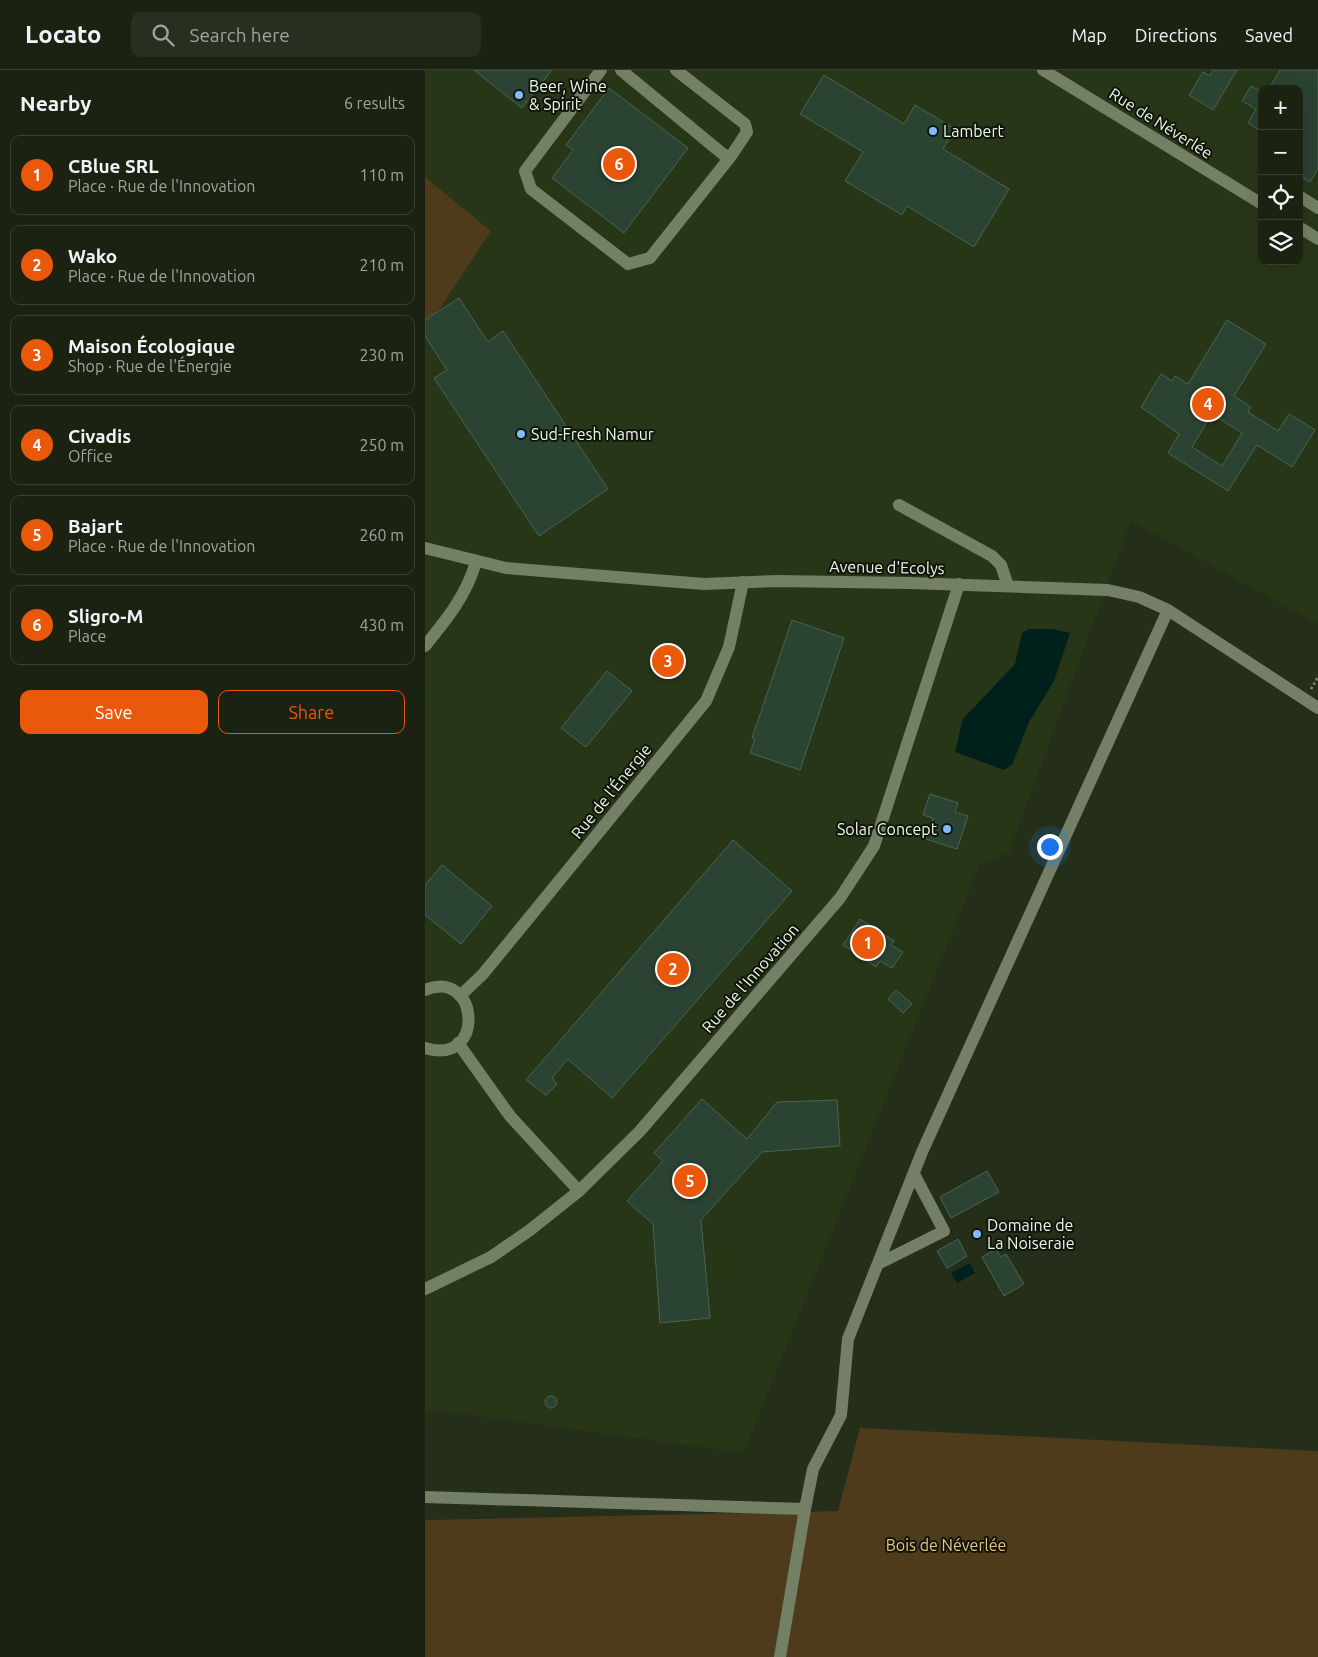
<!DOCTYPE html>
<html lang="en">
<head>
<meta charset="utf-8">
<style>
  body { margin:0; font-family:Ubuntu,sans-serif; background:#282f20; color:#f1f3f6 }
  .controls { position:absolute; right:15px; top:15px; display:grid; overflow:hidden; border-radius:10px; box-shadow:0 5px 20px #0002 }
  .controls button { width:45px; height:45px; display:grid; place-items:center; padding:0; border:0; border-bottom:1px solid #393f32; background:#1b2212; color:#f1f3f6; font:25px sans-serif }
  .you { position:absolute; left:624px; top:776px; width:18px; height:18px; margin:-12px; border:4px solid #fff; border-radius:50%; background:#1a73e8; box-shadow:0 0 0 8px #1a73e833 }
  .badge { display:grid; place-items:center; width:32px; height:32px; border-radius:50%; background:#ea580c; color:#fff; font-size:16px; font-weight:700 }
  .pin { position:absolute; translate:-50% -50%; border:2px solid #fff; box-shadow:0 1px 5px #0006 }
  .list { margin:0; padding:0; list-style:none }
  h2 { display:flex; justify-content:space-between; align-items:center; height:65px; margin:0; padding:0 20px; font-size:21px }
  h2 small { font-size:16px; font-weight:400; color:#a0a49f }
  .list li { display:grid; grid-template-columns:32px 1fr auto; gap:15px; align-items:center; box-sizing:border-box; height:80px; margin:0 10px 10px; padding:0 10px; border:1px solid #393f32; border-radius:10px }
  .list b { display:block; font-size:19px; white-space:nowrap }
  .list p { margin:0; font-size:16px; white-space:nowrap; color:#a0a49f }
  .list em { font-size:16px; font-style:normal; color:#a0a49f }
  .actions { display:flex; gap:10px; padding:15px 20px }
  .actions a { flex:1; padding:11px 0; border:1px solid #ea580c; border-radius:10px; text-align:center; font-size:18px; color:#ea580c }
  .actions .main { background:#ea580c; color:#fff }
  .icon { flex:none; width:28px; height:28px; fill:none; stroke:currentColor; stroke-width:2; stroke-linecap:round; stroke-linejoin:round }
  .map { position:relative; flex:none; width:893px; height:1587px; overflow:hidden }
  header { display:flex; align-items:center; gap:30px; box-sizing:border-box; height:70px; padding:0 25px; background:#1b2212; border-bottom:1px solid #393f32 }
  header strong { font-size:24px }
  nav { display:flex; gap:28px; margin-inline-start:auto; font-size:18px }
  .search { width:350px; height:45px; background:#282f20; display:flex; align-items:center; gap:12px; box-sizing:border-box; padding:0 18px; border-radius:10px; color:#a0a49f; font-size:19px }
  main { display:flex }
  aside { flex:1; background:#1b2212 }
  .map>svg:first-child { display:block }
  .built { fill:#283618; fill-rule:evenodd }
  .green { fill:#4d3b1b }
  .water { fill:#00201b }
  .building { fill:#2b4333; stroke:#4a6452; fill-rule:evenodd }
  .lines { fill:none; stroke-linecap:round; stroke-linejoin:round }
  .path { stroke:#7c8673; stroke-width:2.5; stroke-dasharray:2.5 2.5; stroke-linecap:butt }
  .minor { stroke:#738066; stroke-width:12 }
  .poi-dot { fill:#85bbfb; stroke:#10150b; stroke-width:2 }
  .labels { text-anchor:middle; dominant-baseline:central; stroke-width:4; stroke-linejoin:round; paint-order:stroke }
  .poi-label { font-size:16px; fill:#eef6e7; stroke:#10150b; text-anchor:start }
  .street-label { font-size:16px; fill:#eef6e7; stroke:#10150b }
  .park-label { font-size:16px; fill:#eac380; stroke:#10150b }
</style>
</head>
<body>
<header>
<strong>Locato</strong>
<div class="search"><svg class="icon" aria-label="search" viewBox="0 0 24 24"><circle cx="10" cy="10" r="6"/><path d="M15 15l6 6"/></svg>Search here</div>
<nav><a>Map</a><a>Directions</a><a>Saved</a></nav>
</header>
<main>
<aside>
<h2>Nearby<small>6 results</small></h2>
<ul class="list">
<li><span class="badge">1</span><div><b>CBlue SRL</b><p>Place · Rue de l'Innovation</p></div><em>110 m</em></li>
<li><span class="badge">2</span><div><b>Wako</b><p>Place · Rue de l'Innovation</p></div><em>210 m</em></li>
<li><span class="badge">3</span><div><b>Maison Écologique</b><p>Shop · Rue de l'Énergie</p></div><em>230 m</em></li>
<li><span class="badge">4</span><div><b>Civadis</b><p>Office</p></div><em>250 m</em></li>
<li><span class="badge">5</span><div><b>Bajart</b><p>Place · Rue de l'Innovation</p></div><em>260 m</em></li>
<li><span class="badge">6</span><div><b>Sligro-M</b><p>Place</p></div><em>430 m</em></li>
</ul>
<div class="actions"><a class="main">Save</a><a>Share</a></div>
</aside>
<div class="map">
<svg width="893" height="1587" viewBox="0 0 893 1587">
  <rect width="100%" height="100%" fill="#242e18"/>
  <!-- built -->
  <path class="built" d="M0,0H893V554L706,451L584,783L555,794L319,1383L16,1341L0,1342V261L66,161L0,107ZM837,19H874V191H837Z"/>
  <!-- green -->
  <path class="green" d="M0,107L66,161L0,261Z
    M435,1358L893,1381V1587H0V1450L413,1441Z"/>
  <!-- water -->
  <path class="water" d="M604,559H628L645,563L629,611L604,652L587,695L579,700L530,682L538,649L590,594L597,563Z
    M545,1193L550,1203L532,1213L526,1203Z"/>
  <!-- building -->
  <path class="building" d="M49,0H127L97,38Z
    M788,0H812L788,40L764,25L778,2L785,6Z
    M855,0H893V99L885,112L874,106V19H844Z
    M399,5L479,54L490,35L530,59L518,79L584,119L549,177L482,136L477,145L420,111L438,82L375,44Z
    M826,16L837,22V62L823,53L831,39L817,31Z
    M184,18L263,78L199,163L127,108L148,80L141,75Z
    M34,228L63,272L78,261L183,419L114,466L9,308L22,300L0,266V250Z
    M802,250L841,274L809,326L826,337L823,342L853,361L864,344L890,360L867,397L832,375L803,421L743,383L754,364L716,337L736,304L747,311L750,306L763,314ZM787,344L817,363L797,396L767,377Z
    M367,550L419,568L375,700L325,683L330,669L327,668Z
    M182,601L207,621L161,677L136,658Z
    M505,724L533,733L530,742L543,746L532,779L501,769L508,748L498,745Z
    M308,770L367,821L187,1028L143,989L127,1008L132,1014L121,1025L101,1010Z
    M17,795L67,836L36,874L0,845V815Z
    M435,849L469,871L466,875L478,882L467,898L455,891L451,897L418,875Z
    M471,920L487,934L478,943L463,929Z
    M277,1029L322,1069L352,1032L412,1030L415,1076L337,1082L276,1150L285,1248L235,1253L228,1154L202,1131L238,1091L229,1083Z
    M562,1101L574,1122L526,1148L515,1127Z
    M533,1169L542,1186L522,1198L512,1181Z
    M571,1179L576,1187L581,1184L599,1214L579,1226L557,1187Z
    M120 1332a6 6 0 1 1 12 0a6 6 0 1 1-12 0Z"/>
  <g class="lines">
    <!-- path -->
    <path class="path" d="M886,619L893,607"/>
    <!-- minor -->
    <path class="minor" d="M176,0L100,101L106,119L203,194L225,188L306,86
      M196,0L299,85L306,86L322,62L320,54L251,0
      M618,0L837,134
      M874,126L893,138
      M874,157L893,169
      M474,435L567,486L576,495L583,516
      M0,478L81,498L279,514L352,511L485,513L683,520L714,527L743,540L893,638
      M0,576C22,549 41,526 51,492
      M0,920C54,897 62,997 0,978
      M35,926L58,904L281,631L304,577L318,512
      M33,973L85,1046L154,1121
      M453,1194L519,1161L489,1104
      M0,1219L66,1187L105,1160L154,1121L215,1061L415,828L449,776L534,514
      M0,1427L380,1439L388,1399L416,1345L423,1269L497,1082L743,540
      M355,1587L380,1439"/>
  </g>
  <!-- markers -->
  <g class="poi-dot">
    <circle cx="94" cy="25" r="5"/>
    <circle cx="508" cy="61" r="5"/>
    <circle cx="96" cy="364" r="5"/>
    <circle cx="522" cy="759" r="5"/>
    <circle cx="552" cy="1164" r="5"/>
  </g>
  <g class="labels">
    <!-- poi labels -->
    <g class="poi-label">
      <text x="104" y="16">Beer, Wine<tspan x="104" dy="18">&amp; Spirit</tspan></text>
      <text x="518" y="61">Lambert</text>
      <text x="106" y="364">Sud-Fresh Namur</text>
      <text x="512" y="759" text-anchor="end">Solar Concept</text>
      <text x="562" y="1155">Domaine de<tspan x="562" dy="18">La Noiseraie</tspan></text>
    </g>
    <!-- street labels -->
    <g class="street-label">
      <text transform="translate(736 53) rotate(32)">Rue de Néverlée</text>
      <text transform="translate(462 497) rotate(1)">Avenue d'Ecolys</text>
      <text transform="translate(186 721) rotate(-51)">Rue de l'Énergie</text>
      <text transform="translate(325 908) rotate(-49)">Rue de l'Innovation</text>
    </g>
    <!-- park labels -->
    <g class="park-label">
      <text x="521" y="1475">Bois de Néverlée</text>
    </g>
  </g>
</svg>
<div class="controls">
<button>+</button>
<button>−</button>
<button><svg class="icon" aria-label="locate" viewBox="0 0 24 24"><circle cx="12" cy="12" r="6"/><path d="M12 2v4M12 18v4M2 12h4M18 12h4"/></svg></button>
<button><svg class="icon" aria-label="layers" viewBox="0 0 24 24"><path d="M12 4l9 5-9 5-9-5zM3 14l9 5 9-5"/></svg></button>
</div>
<div class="you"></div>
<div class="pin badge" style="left:443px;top:873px">1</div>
<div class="pin badge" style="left:248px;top:899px">2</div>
<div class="pin badge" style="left:243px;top:591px">3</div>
<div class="pin badge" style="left:783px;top:334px">4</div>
<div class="pin badge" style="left:265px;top:1111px">5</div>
<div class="pin badge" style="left:194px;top:94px">6</div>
</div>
</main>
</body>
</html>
